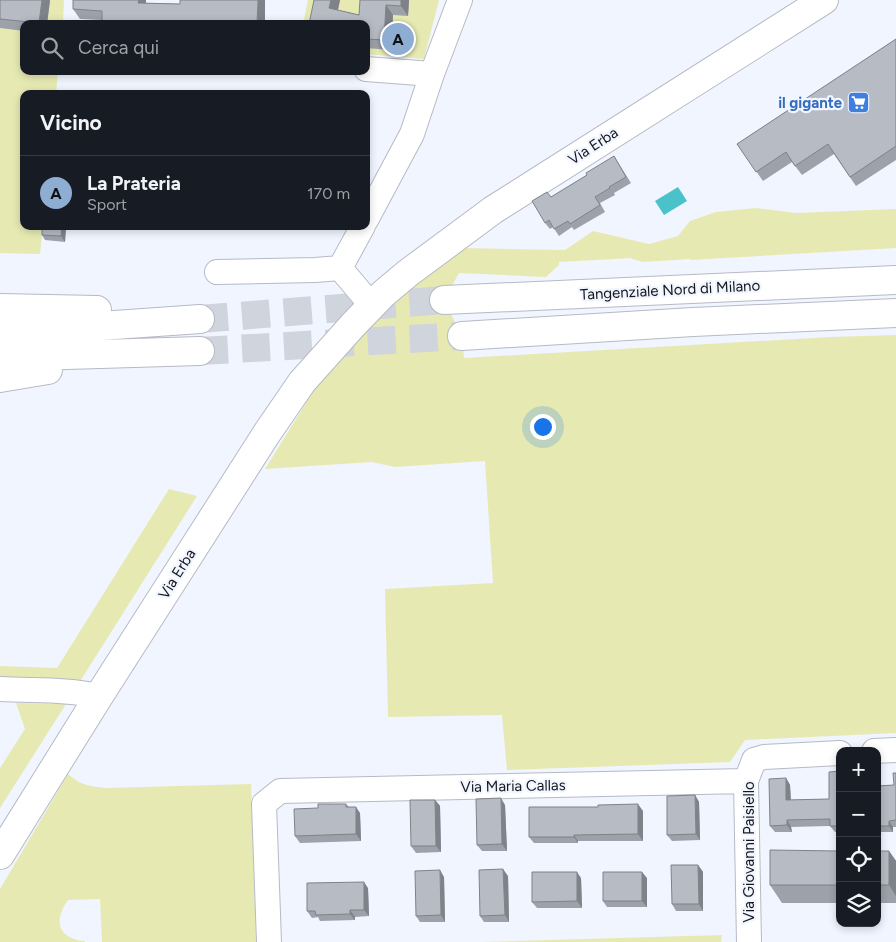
<!DOCTYPE html>
<html lang="it">
<head>
<meta charset="utf-8">
<style>
  body { margin:0; font-family:Figtree,sans-serif; background:#20242c; color:#f1f3f6 }
  .controls { position:absolute; right:15px; bottom:15px; display:grid; overflow:hidden; border-radius:10px; box-shadow:0 2px 8px #0003 }
  .controls button { width:45px; height:45px; display:grid; place-items:center; padding:0; border:0; border-bottom:1px solid #363941; background:#171b24; color:#f1f3f6; font:25px sans-serif }
  .you { position:absolute; left:542px; top:426px; width:18px; height:18px; margin:-12px; border:4px solid #fff; border-radius:50%; background:#1a73e8; box-shadow:0 0 0 8px #1a73e833 }
  .badge { display:grid; place-items:center; width:32px; height:32px; border-radius:50%; background:#8eadd3; color:#111; font-size:16px; font-weight:700 }
  .pin { position:absolute; translate:-50% -50%; border:2px solid #fff; box-shadow:0 1px 5px #0006 }
  .list { margin:0; padding:0; list-style:none }
  h2 { display:flex; justify-content:space-between; align-items:center; height:65px; margin:0; padding:0 20px; font-size:21px }
  h2 small { font-size:16px; font-weight:400; color:#9ea1a6 }
  .list li { display:grid; grid-template-columns:32px 1fr auto; gap:15px; align-items:center; box-sizing:border-box; height:75px; padding:0 20px; border-top:1px solid #363941 }
  .list b { display:block; font-size:19px; white-space:nowrap }
  .list p { margin:0; font-size:16px; white-space:nowrap; color:#9ea1a6 }
  .list em { font-size:16px; font-style:normal; color:#9ea1a6 }
  .icon { flex:none; width:28px; height:28px; fill:none; stroke:currentColor; stroke-width:2; stroke-linecap:round; stroke-linejoin:round }
  .map { position:relative; flex:none; width:896px; height:942px; overflow:hidden }
  .search { position:absolute; background:#171b24; box-shadow:0 2px 8px #0003; left:20px; top:20px; width:350px; height:55px; display:flex; align-items:center; gap:12px; box-sizing:border-box; padding:0 18px; border-radius:10px; color:#9ea1a6; font-size:19px }
  .panel { position:absolute; background:#171b24; box-shadow:0 2px 8px #0003; left:20px; top:90px; width:350px; height:140px; border-radius:10px }
  .map>svg:first-child { display:block }
  .green { fill:#e6eab2 }
  .water { fill:#49c2c9 }
  .lines { fill:none; stroke-linecap:round; stroke-linejoin:round }
  .highway-tunnel { stroke:#cfd4dd; stroke-width:28; stroke-dasharray:28 14; stroke-linecap:butt }
  .minor-casing { stroke:#b6bac4; stroke-width:26 }
  .major-casing { stroke:#b6bac4; stroke-width:30 }
  .highway-casing { stroke:#b6bac4; stroke-width:30 }
  .minor { stroke:#fff; stroke-width:24 }
  .major { stroke:#fff; stroke-width:28 }
  .highway { stroke:#fff; stroke-width:28 }
  .wall { fill:#9da1a9 }
  .shaded-wall { fill:#7f8389 }
  .building { fill:#b6bbc4; stroke:#7f8389 }
  .labels { text-anchor:middle; dominant-baseline:central; stroke-width:4.5; stroke-linejoin:round; paint-order:stroke }
  .shop-label { font-size:15px; font-weight:bold; fill:#366cbe; stroke:#f0f5ff; text-anchor:end }
  .street-label { font-size:15px; fill:#15171a; stroke:#f0f5ff }
</style>
</head>
<body>
<div class="map">
<svg width="896" height="942" viewBox="0 0 896 942">
  <rect width="100%" height="100%" fill="#f0f5ff"/>
  <!-- green -->
  <path class="green" d="M0,0H64L63,24H24V71H58L56,94H24V226H43L40,254L0,253Z
    M308,0H439L424,59L366,54V24H303Z
    M755,208L796,213L896,209V248L691,260L690,259L643,262L632,259V258L559,262V265L546,277L459,273L444,300L462,336L464,358L831,337L896,335V733L745,740L730,762L507,770L502,715L388,717L385,589L493,583L485,461L395,467L372,462L265,469L327,369H334L354,343L399,298L463,248L565,250L593,231L649,244L678,236L690,221L716,212Z
    M169,489L197,496L79,683L0,681V666L57,668Z
    M16,703L66,704L0,808V768L25,729Z
    M68,774C82,786 89,786 106,788L251,784L256,942H102L100,899L68,900C66,903 63,907 62,911C54,929 67,940 85,941V942H0V889Z
    M722,935L721,942H480Z"/>
  <!-- water -->
  <path class="water" d="M678,187L687,201L664,215L655,201Z"/>
  <g class="lines">
    <!-- highway-tunnel -->
    <path class="highway-tunnel" d="M200,319L444,300
      M200,351L462,336"/>
    <defs>
      <path id="minor" d="M366,69L432,74
        M366,220L412,134L432,74L460,0
        M363,226L340,268L372,306
        M217,272L315,270L340,268
        M0,689C33,691 67,689 99,696
        M874,751L896,750
        M269,942L264,804L280,791L746,781
        M749,942L746,781L754,760L764,757L840,753"/>
      <path id="major" d="M0,855L99,696L267,433L302,382L353,325L383,294L408,273L493,210L824,0"/>
      <path id="highway" d="M444,300L896,280
        M0,308L97,310
        M0,333L200,319
        M462,336L693,322L896,313
        M0,357L200,351
        M0,378L48,370"/>
    </defs>
    <!-- minor casing -->
    <use href="#minor" class="minor-casing"/>
    <!-- major casing -->
    <use href="#major" class="major-casing"/>
    <!-- highway casing -->
    <use href="#highway" class="highway-casing"/>
    <!-- minor -->
    <use href="#minor" class="minor"/>
    <!-- major -->
    <use href="#major" class="major"/>
    <!-- highway -->
    <use href="#highway" class="highway"/>
  </g>
  <!-- wall -->
  <path class="wall" d="M0,0H50L47,24H24V31L0,28Z
    M73,0H146V3L180,4L265,0L102,20L80,19L73,9Z
    M314,0H340L338,10L359,15L360,0H409L408,16L393,15L391,50L366,48V24Z
    M896,39V160L856,186L834,154L802,175L792,162L763,181L737,144Z
    M614,156L631,183L614,193L615,195L600,203L605,212L574,230L572,227L559,236L553,227L550,229L545,223L551,197L587,175Z
    M66,226L65,242L45,240L42,235Z
    M840,771V832H835L830,826L791,827L792,832H775L770,826L786,778L790,785L791,800L829,799Z
    M896,773V827H893V832H877V786L894,785Z
    M695,795L699,802L700,840L672,841L667,835Z
    M435,800L440,806L441,852L416,853L411,846Z
    M346,804L349,807L360,813L361,841L300,843L295,836L318,808Z
    M505,805L507,851H482L477,845Z
    M643,811V841H578V843H534L529,837Z
    M840,851V903H782L770,885Z
    M877,851H889L896,861V903H877Z
    M698,865L703,872V911H676L672,904Z
    M508,876L509,922H484L480,916Z
    M444,877L445,922H420L416,916Z
    M581,878L582,908H537L532,902Z
    M647,878V907H607L603,901Z
    M368,888L369,916L355,917V920L320,921L318,917L312,918L307,911Z"/>
  <!-- shaded-wall -->
  <path class="shaded-wall" d="M42,0H50L47,24L39,23Z
    M139,0H146L145,13L138,3Z
    M258,0H265V24H257Z
    M331,0H340L336,18L329,8Z
    M401,0H409L408,16L401,6Z
    M386,5L393,15L391,50L384,40Z
    M62,226H66L65,242L61,236Z
    M786,778L790,785L791,806L786,800Z
    M695,795L699,802L700,840L696,834Z
    M501,798L505,805L507,851L502,844Z
    M435,800L440,806L441,852L436,846Z
    M638,804L643,811V841L638,834Z
    M356,807L360,813L361,841L356,834Z
    M787,820L791,827L792,832L787,825Z
    M889,821L893,827V832L889,826Z
    M574,835L578,841V843L574,837Z
    M889,851L896,861V896L889,885Z
    M698,865L703,872V911L699,904Z
    M503,869L508,876L509,922L505,915Z
    M440,870L444,877L445,922L441,915Z
    M577,872L581,878L582,908L577,901Z
    M642,872L647,878V907L642,901Z
    M364,882L368,888L369,916L364,910Z
    M350,910L355,917V920L350,914Z"/>
  <!-- building -->
  <path class="building" d="M0,0H42L39,23L0,19Z
    M73,0H139L138,3L180,4V0H258L257,24H102V11L73,9Z
    M314,0H331L329,8L359,15L360,0H401V6L386,5L384,40L366,39V24H309Z
    M896,39V146L850,177L828,144L795,166L786,152L756,172L737,144Z
    M614,156L626,177L609,187L610,188L595,197L600,205L570,224L568,221L554,229L549,220L545,223L532,201L547,192L551,197L587,175L586,173Z
    M42,226H62L61,236L42,235Z
    M840,771V826H830V819L787,820V825L770,826L769,779L786,778V800L829,799V772Z
    M893,773H896V820L889,821V826H877V786L894,785Z
    M695,795L696,834L667,835V796Z
    M501,798L502,844L477,845L476,799Z
    M410,800H435L436,846H411Z
    M318,804H346V807H356V834L295,836L294,809L318,808Z
    M638,804V834L574,835V837H529V807H598V805Z
    M770,850L840,851V885H770Z
    M877,851H889V885H877Z
    M671,865H698L699,904H672Z
    M503,869L505,915L480,916L479,870Z
    M440,870L441,915L416,916L415,871Z
    M532,872H577V901L532,902Z
    M603,872H642V901H603Z
    M364,882V910H350V914L316,915L315,911H307V883Z"/>
  <!-- icons -->
  <defs>
    <symbol id="supermarket-square" viewBox="-11 -11 22 22"><rect x="-9" y="-9" width="18" height="18" rx="4" fill="#3f7fe0" stroke="#f0f5ff"/><path d="M-6-5.5h2.5l.6 2H6L4.5 2H-2.5L-4.4-4H-6ZM-1.5 3.2a1.3 1.3 0 1 0 .1 0ZM3 3.2a1.3 1.3 0 1 0 .1 0Z" fill="#fff"/></symbol>
  </defs>
  <g fill-rule="evenodd">
    <use href="#supermarket-square" x="846" y="90" width="25" height="25"/>
  </g>
  <g class="labels">
    <!-- shop labels -->
    <g class="shop-label">
      <text x="842" y="103">il gigante</text>
    </g>
    <!-- street labels -->
    <g class="street-label">
      <text transform="translate(593 146) rotate(-33)">Via Erba</text>
      <text transform="translate(670 290) rotate(-3)">Tangenziale Nord di Milano</text>
      <text transform="translate(177 574) rotate(-58)">Via Erba</text>
      <text transform="translate(513 786) rotate(-1)">Via Maria Callas</text>
      <text transform="translate(749 852) rotate(-90)">Via Giovanni Paisiello</text>
    </g>
  </g>
</svg>
<div class="controls">
<button>+</button>
<button>−</button>
<button><svg class="icon" aria-label="locate" viewBox="0 0 24 24"><circle cx="12" cy="12" r="6"/><path d="M12 2v4M12 18v4M2 12h4M18 12h4"/></svg></button>
<button><svg class="icon" aria-label="layers" viewBox="0 0 24 24"><path d="M12 4l9 5-9 5-9-5zM3 14l9 5 9-5"/></svg></button>
</div>
<div class="you"></div>
<div class="pin badge" style="left:398px;top:39px">A</div>
<div class="search"><svg class="icon" aria-label="search" viewBox="0 0 24 24"><circle cx="10" cy="10" r="6"/><path d="M15 15l6 6"/></svg>Cerca qui</div>
<section class="panel">
<h2>Vicino<small></small></h2>
<ul class="list">
<li><span class="badge">A</span><div><b>La Prateria</b><p>Sport</p></div><em>170 m</em></li>
</ul>
</section>
</div>
</body>
</html>
